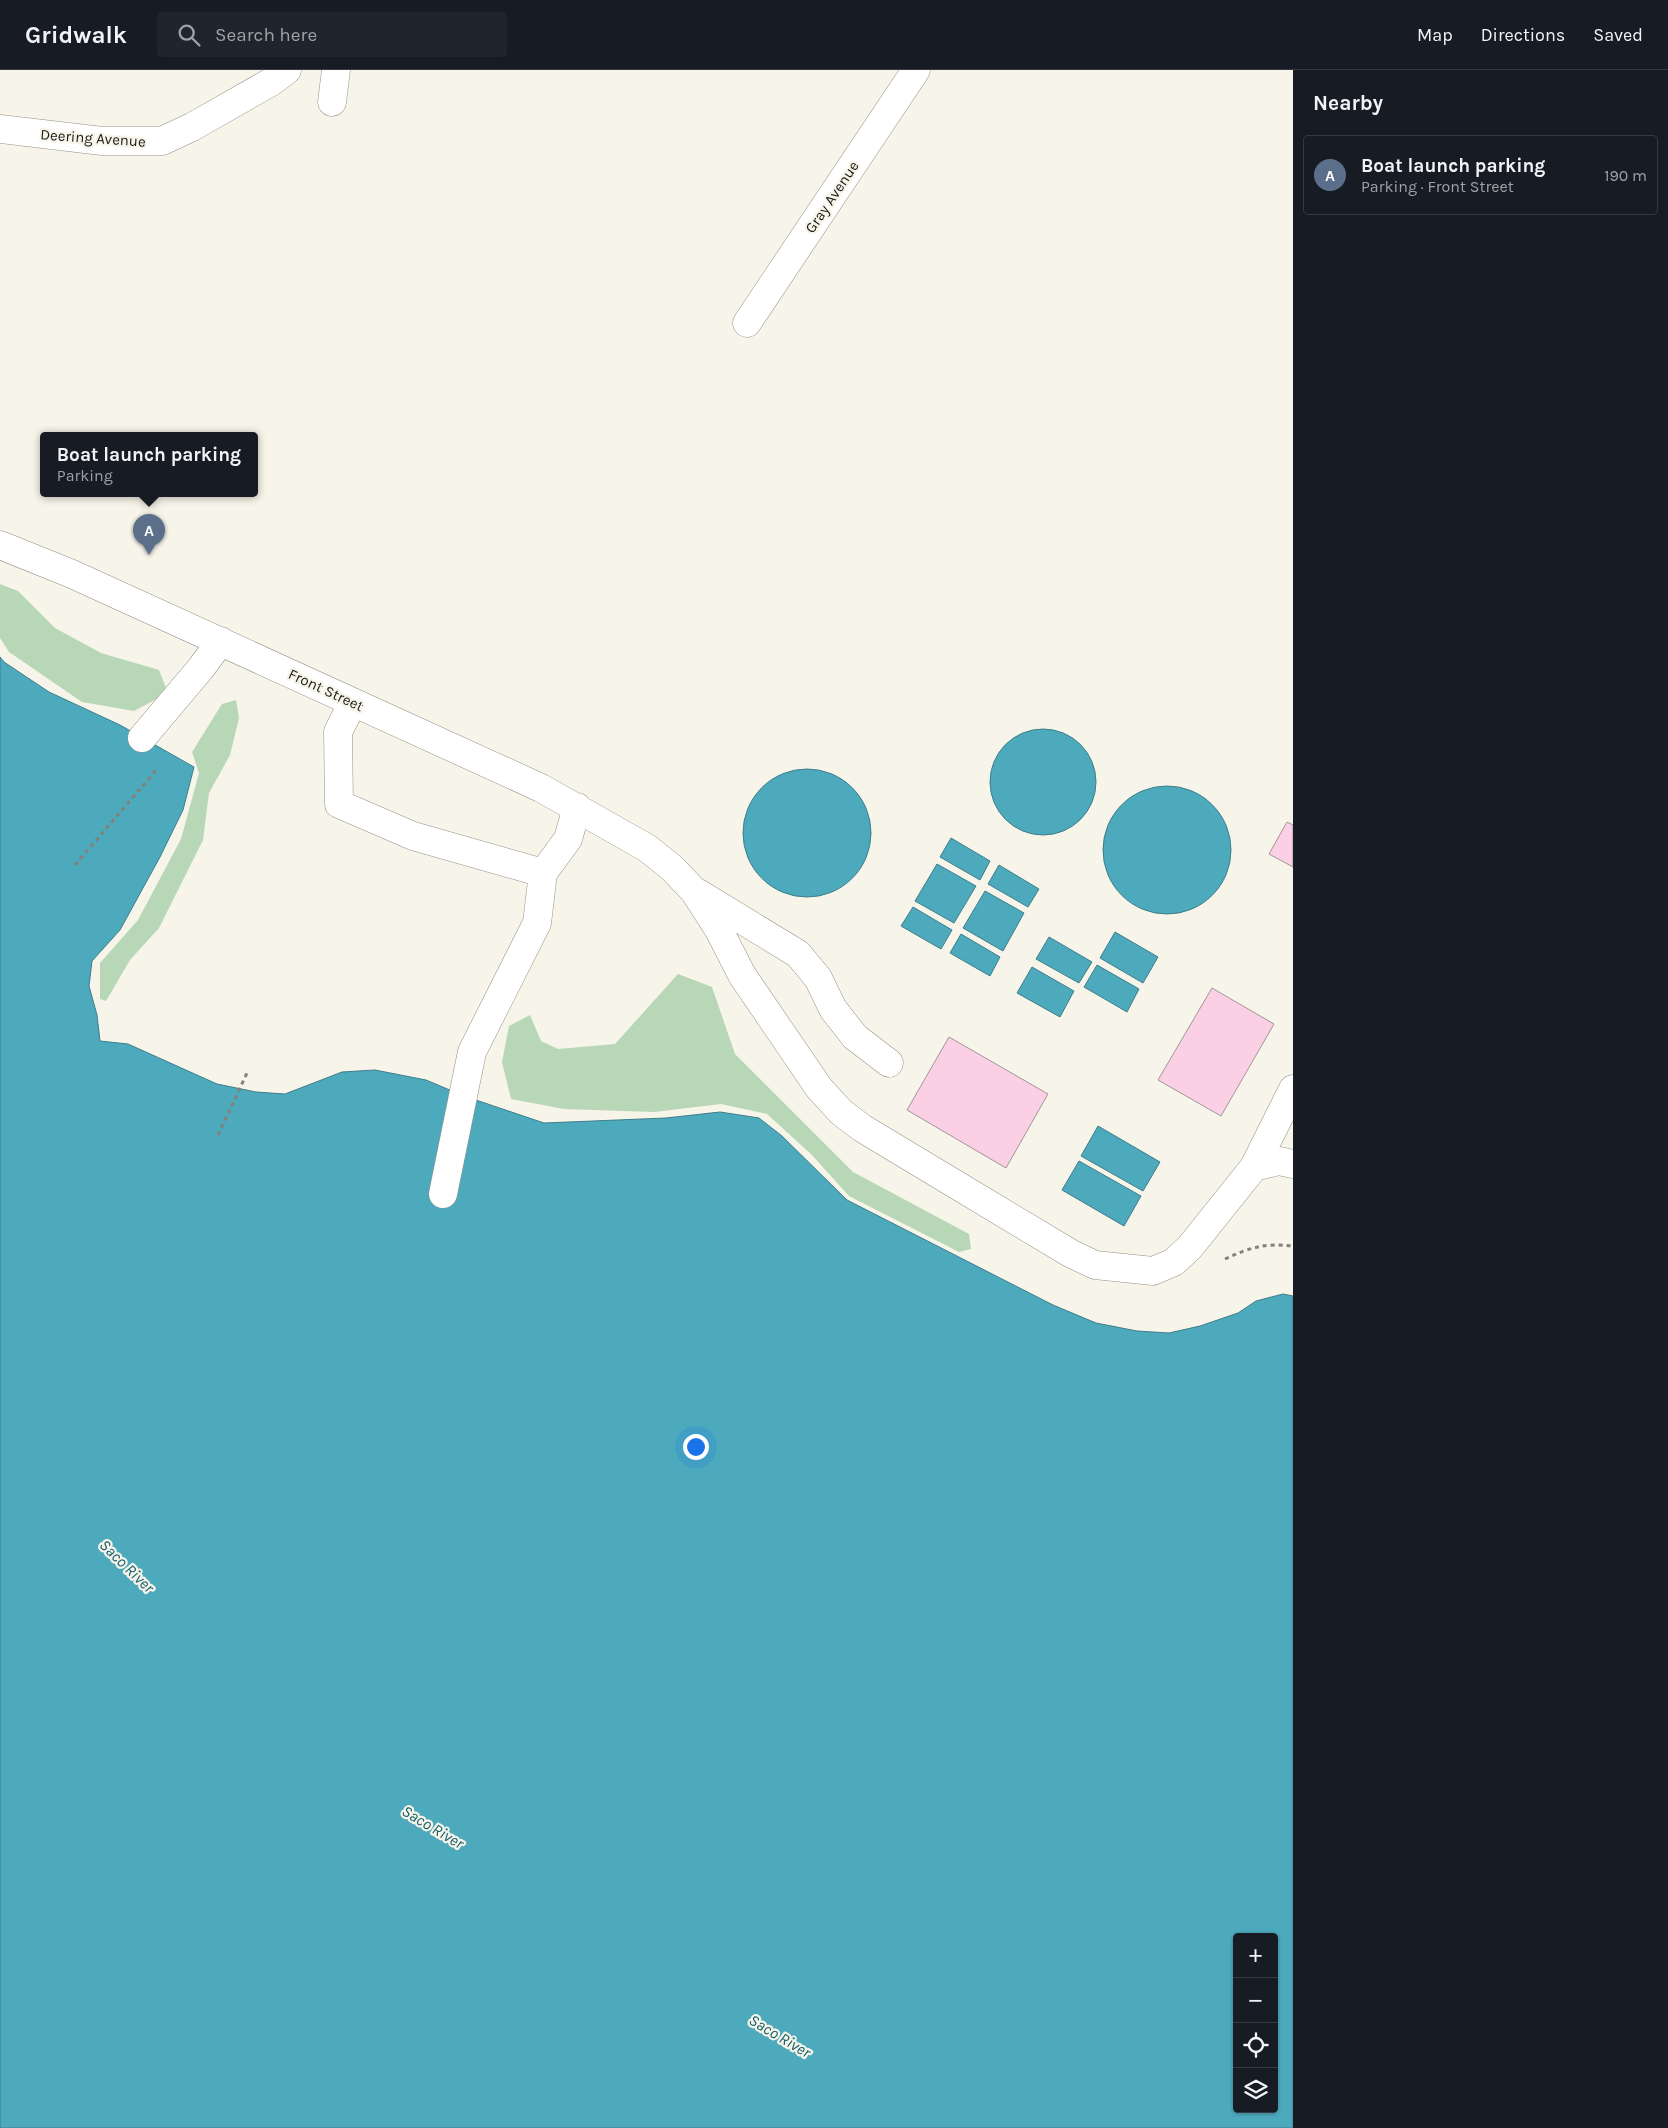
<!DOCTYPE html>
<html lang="en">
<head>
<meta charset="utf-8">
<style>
  body { margin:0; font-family:Karla,sans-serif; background:#20242c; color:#f1f3f6 }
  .controls { position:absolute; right:15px; bottom:15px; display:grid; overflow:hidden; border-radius:5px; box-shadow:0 1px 4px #0004 }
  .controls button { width:45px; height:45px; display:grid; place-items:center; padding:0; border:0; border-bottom:1px solid #363941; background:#171b24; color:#f1f3f6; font:25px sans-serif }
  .you { position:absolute; left:695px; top:1376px; width:18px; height:18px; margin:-12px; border:4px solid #fff; border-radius:50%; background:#1a73e8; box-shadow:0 0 0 8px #1a73e833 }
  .badge { display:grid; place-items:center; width:32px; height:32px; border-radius:50%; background:#db2777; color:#fff; font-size:16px; font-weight:700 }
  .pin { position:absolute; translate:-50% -41px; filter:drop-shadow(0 1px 2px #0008) }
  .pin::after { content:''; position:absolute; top:26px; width:18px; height:15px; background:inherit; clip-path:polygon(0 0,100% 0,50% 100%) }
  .popup { position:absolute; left:40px; top:362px; width:218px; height:65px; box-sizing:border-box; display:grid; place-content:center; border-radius:5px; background:#171b24; filter:drop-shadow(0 1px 4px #0005); font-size:16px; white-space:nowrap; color:#9ea1a6 }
  .popup b { font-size:19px; color:#f1f3f6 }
  .popup::after { content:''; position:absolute; left:50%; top:100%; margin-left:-10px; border:10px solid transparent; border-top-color:#171b24 }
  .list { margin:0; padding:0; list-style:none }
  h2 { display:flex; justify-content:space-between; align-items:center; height:65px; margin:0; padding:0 20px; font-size:21px }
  h2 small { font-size:16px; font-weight:400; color:#9ea1a6 }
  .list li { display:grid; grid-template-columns:32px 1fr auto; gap:15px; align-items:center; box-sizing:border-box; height:80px; margin:0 10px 10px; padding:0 10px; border:1px solid #363941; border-radius:5px }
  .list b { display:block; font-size:19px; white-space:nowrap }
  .list p { margin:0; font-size:16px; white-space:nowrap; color:#9ea1a6 }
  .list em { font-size:16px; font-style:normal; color:#9ea1a6 }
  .icon { flex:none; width:28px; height:28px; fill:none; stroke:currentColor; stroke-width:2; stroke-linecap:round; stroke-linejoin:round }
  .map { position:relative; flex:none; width:1293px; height:2058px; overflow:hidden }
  header { display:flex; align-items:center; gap:30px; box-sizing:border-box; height:70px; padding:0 25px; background:#171b24; border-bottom:1px solid #363941 }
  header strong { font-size:24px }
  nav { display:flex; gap:28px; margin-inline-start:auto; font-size:18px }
  .search { width:350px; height:45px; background:#20242c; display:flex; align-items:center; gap:12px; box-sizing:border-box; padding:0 18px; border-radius:5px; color:#9ea1a6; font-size:19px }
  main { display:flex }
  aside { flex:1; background:#171b24 }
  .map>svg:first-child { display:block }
  .green { fill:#b7d7b6 }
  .water { fill:#4da9bc; stroke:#3e7e8a; fill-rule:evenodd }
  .building { fill:#fbd0e4; stroke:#a0959a }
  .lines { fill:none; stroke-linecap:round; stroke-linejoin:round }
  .minor-casing { stroke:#959288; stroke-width:29 }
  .path { stroke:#83817a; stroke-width:3; stroke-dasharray:4 4; stroke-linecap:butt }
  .minor { stroke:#fff; stroke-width:28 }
  .labels { text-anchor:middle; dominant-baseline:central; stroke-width:4.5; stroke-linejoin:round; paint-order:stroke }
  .street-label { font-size:15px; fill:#1b1a16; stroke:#f7f4e9 }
  .water-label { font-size:16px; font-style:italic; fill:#17616f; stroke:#f7f4e9 }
</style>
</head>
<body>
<header>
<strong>Gridwalk</strong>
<div class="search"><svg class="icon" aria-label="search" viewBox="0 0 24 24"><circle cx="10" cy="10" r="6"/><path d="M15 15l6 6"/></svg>Search here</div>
<nav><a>Map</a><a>Directions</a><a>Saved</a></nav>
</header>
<main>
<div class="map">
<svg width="1293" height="2058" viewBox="0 0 1293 2058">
  <rect width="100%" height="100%" fill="#f7f4e9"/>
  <!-- green -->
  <path class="green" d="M0,514L18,521L55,558L101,583L159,600L168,623L134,641L82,632L9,582L0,568Z
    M236,630L239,648L230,685L209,723L203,770L159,858L130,890L106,931L100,929V893L138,850L181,769L199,703L192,682L222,634Z
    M678,904L712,917L735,984L853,1102L969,1164L971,1179L959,1182L849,1126L812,1085L767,1044L721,1034L654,1042L564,1039L511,1029L502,992L509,956L530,945L541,971L558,979L615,974Z"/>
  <!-- water -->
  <path class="water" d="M0,587L4,592L49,622L120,655L194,697L183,740L160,787L120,860L92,891L89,916L97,945L100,971L128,974L217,1014L256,1022L285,1024L342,1002L375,1000L426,1010L464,1026L544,1053L666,1048L720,1042L759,1048L782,1066L847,1130L1053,1235L1096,1253L1137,1261L1169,1263L1200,1256L1238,1243L1256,1231L1283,1224L1293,1226V2058H0ZM1237,1867H1274V2039H1237Z
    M990 712a53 53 0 1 1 106 0a53 53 0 1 1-106 0Z
    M743 763a64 64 0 1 1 128 0a64 64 0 1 1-128 0Z
    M1103 780a64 64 0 1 1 128 0a64 64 0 1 1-128 0Z
    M951,768L990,791L980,810L940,787Z
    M937,794L976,816L954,853L915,831Z
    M999,795L1039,819L1028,837L988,814Z
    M985,821L1024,843L1003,881L963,858Z
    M913,837L952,860L941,879L901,856Z
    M1115,862L1158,887L1143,913L1100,888Z
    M961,864L1000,887L990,906L950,883Z
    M1049,867L1092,892L1079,913L1036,889Z
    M1097,895L1139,919L1127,942L1084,917Z
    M1032,897L1074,921L1060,947L1017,923Z
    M1098,1056L1160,1092L1143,1121L1081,1086Z
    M1079,1091L1141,1126L1124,1156L1062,1120Z"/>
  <!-- building -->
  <path class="building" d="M1287,752L1293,755V797L1269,784Z
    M1212,918L1274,954L1221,1046L1158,1010Z
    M949,967L1048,1024L1006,1098L907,1040Z"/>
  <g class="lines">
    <defs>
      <path id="minor" d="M332,32L336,0
        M0,59L102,71H162L192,57L271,12L287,0
        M747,253L916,0
        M0,475L72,504L541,718L647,778L672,798L694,821L719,860L742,905L819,1018L841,1042L862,1058L965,1120L1070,1183L1095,1195L1153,1201L1174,1192L1190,1177L1254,1097L1279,1091L1293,1094
        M353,632L338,662L339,734L413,766L543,803L568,769L577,737
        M142,668L201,598L221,571
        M698,823L798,884L818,908L833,939L855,967L889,993
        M1254,1097L1293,1019
        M443,1124L472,982L537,853L543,803"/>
    </defs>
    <!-- minor casing -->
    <use href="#minor" class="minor-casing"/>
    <!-- path -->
    <path class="path" d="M75,795L158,698
      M218,1065L247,1003
      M1225,1189C1251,1177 1265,1173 1293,1176"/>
    <!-- minor -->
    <use href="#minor" class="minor"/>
  </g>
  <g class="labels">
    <!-- street labels -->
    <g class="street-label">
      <text transform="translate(93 68) rotate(4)">Deering Avenue</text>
      <text transform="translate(832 127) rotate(-56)">Gray Avenue</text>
      <text transform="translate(326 620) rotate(25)">Front Street</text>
    </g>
    <!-- water labels -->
    <g class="water-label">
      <text transform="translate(127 1496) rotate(44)">Saco River</text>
      <text transform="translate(433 1757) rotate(31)">Saco River</text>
      <text transform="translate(780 1966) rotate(31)">Saco River</text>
    </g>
  </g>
</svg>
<div class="controls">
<button>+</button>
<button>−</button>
<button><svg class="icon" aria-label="locate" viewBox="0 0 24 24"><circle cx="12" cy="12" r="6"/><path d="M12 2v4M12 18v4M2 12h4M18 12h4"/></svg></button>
<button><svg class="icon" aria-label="layers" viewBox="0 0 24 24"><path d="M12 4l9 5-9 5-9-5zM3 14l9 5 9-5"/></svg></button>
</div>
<div class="you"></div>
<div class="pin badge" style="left:149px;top:485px;background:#5c6f8a">A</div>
<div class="popup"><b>Boat launch parking</b>Parking</div>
</div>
<aside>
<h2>Nearby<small></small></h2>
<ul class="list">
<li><span class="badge" style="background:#5c6f8a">A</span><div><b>Boat launch parking</b><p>Parking · Front Street</p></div><em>190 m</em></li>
</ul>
</aside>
</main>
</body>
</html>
